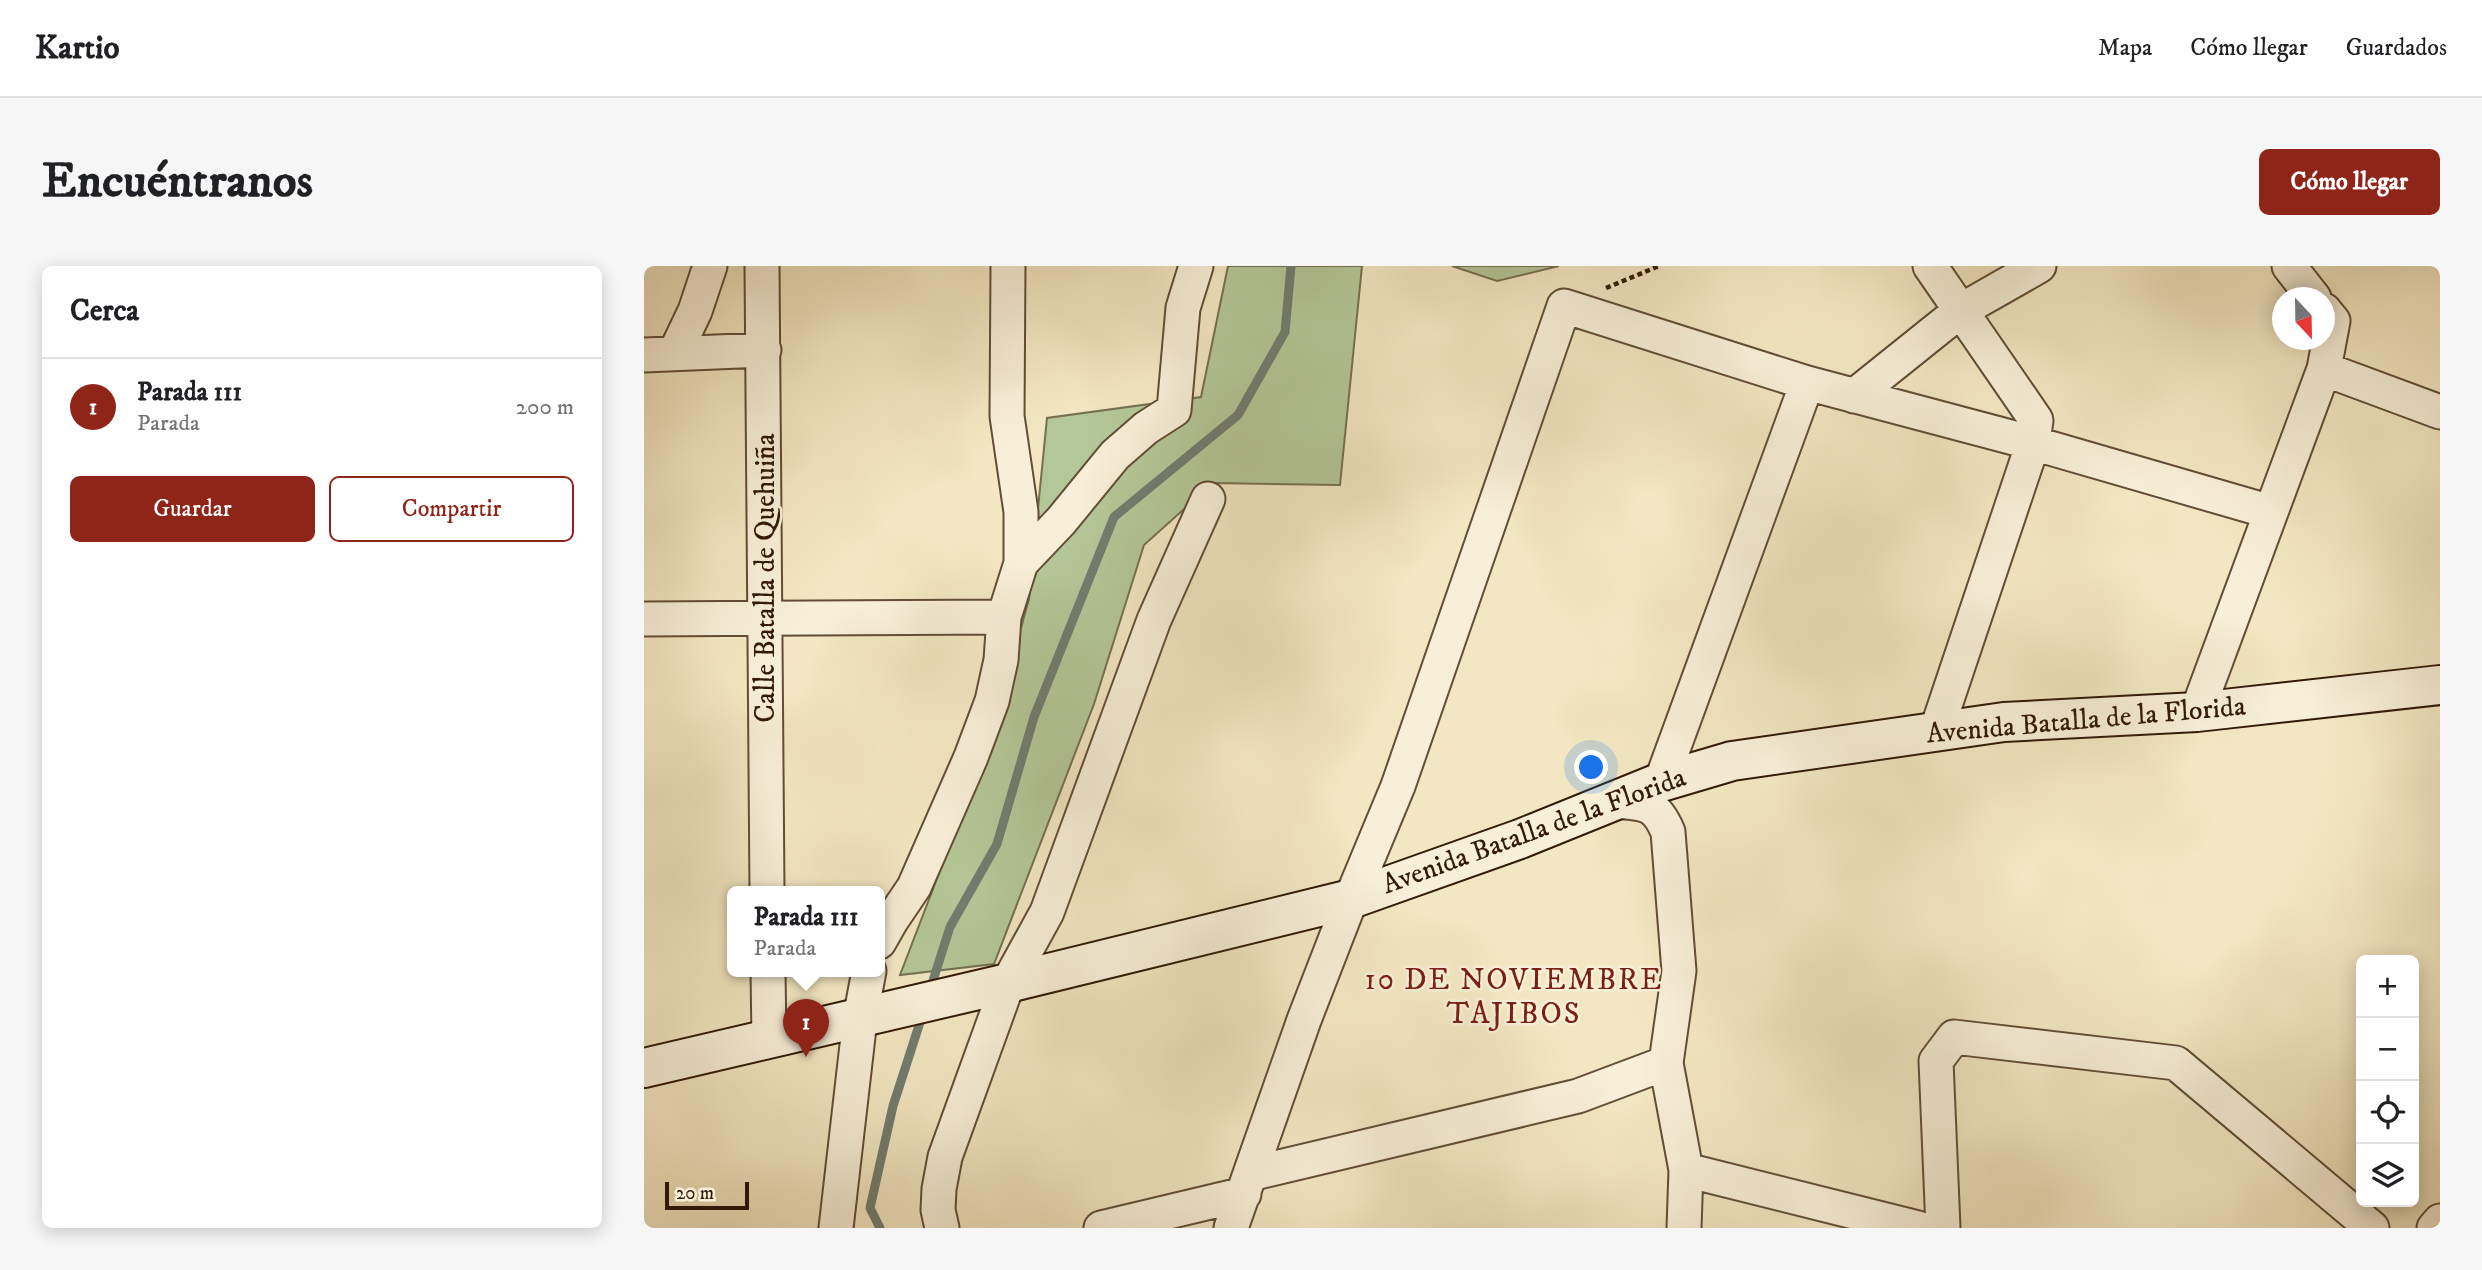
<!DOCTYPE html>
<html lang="es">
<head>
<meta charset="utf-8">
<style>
  body { margin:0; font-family:"IM FELL DW Pica",serif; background:#f6f6f6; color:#202124 }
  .controls { position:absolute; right:21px; bottom:21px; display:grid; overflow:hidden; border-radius:10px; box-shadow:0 4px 18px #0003 }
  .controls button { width:63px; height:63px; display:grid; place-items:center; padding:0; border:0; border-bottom:2px solid #e0e0e0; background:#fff; color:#202124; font:35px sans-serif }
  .compass { position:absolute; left:1628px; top:21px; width:63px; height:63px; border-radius:50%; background:#fff; box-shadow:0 4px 18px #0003; rotate:158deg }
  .scale { position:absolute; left:21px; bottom:18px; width:84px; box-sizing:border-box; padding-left:7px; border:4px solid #331a07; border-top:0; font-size:19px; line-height:24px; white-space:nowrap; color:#331a07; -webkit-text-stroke:5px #f7efd7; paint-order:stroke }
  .you { position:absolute; left:948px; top:502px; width:24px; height:24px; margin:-18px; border:5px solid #fff; border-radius:50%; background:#1a73e8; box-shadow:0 0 0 10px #1a73e833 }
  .badge { display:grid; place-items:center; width:46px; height:46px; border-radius:50%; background:#8f2418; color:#fff; font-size:23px; font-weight:700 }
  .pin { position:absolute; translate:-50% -58px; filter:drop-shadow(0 2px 4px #0008) }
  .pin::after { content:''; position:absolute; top:37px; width:24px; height:21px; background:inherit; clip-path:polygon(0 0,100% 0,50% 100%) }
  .popup { position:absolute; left:83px; top:620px; width:158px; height:91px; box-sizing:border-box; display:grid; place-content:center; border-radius:10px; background:#fff; filter:drop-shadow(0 2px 5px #0005); font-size:23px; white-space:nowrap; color:#757577 }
  .popup b { font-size:26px; color:#202124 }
  .popup::after { content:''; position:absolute; left:50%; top:100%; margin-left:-14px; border:14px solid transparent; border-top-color:#fff }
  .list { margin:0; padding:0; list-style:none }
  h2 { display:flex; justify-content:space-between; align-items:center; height:91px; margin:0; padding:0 28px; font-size:30px }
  h2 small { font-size:23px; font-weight:400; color:#757577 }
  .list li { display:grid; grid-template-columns:46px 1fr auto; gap:21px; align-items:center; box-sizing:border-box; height:98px; padding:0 28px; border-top:2px solid #e0e0e0 }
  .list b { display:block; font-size:26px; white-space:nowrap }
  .list p { margin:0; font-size:23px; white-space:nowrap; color:#757577 }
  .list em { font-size:23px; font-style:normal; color:#757577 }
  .actions { display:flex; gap:14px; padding:21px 28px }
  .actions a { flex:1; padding:16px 0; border:2px solid #8f2418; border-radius:10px; text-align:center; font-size:24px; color:#8f2418 }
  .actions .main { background:#8f2418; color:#fff }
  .icon { flex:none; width:38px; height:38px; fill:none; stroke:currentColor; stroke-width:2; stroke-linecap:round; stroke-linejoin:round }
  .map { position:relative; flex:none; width:1796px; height:962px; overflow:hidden; border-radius:10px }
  header { display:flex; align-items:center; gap:42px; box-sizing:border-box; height:98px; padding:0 35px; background:#fff; border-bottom:2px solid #e0e0e0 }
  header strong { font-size:33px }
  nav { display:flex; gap:38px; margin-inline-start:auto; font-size:24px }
  .intro { display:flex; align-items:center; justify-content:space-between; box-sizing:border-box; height:168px; padding:0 42px }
  h1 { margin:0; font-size:49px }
  .button { padding:18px 32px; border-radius:10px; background:#8f2418; color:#fff; font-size:24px; font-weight:700 }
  main { display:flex; gap:42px; padding:0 42px }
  aside { flex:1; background:#fff; border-radius:10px; box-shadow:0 4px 18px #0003 }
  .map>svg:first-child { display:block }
  .green { fill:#b4c798; stroke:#747050; stroke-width:2 }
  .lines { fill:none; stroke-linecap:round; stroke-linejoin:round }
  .stream { stroke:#717d6f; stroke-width:9 }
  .street-casing { stroke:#634d36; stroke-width:37 }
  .secondary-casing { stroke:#331a07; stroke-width:42 }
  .path { stroke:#331a07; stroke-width:4.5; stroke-dasharray:5 3.5; stroke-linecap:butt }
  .street { stroke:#f7efd7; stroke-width:33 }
  .secondary { stroke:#f7efd7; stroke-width:38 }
  .labels { text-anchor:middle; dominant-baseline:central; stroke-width:5; stroke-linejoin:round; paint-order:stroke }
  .street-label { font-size:28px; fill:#331a07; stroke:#f7efd7 }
  .neighbourhood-label { font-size:30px; letter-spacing:2px; fill:#7a1f14; stroke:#f7efd7 }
</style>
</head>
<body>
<header>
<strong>Kartio</strong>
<nav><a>Mapa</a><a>Cómo llegar</a><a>Guardados</a></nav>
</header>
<div class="intro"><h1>Encuéntranos</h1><a class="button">Cómo llegar</a></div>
<main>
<aside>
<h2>Cerca<small></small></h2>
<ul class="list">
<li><span class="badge">1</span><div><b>Parada 111</b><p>Parada</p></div><em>200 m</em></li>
</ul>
<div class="actions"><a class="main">Guardar</a><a>Compartir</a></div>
</aside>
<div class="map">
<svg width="1796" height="962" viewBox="0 0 1796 962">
  <rect width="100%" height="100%" fill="#f2e7c2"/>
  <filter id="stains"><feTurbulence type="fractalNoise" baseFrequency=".00286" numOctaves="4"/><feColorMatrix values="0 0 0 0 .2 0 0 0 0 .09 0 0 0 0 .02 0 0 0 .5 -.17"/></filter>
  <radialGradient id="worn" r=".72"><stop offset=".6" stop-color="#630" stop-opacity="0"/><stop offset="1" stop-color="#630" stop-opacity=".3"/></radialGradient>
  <!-- green -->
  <path class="green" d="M584,0H718L696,219L569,217L500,279L450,438L350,698L256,709L345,477L385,333L403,152L557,131Z
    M808,0H915L853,15Z"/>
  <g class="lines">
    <!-- stream -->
    <path class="stream" d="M286,724L306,661L353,578L390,451L470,251L594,149L641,66L647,0
      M236,962L226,942L249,840L279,747"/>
    <defs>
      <path id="street" d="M118,0L123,625
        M1286,0L1392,154L1389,177L1292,466
        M1645,0L1670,32
        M31,87L51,45L66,0
        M0,89L120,84
        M1680,103L1796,146
        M1210,130L1316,45L1395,0
        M377,297L417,255L471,189L502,162L530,144L539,42L552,0
        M0,353L360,351
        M1553,446L1680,103L1689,55L1680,44
        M1017,516L1163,117
        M970,535C1000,538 1011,535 1024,566L1035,705L1022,797L1042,904L1040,962
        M235,676L247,655L270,621L327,491L348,435L357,394L360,351L377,297V246L363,150L364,0
        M124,705L125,774
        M1042,904L1274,962
        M606,908L934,830L1022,797
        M192,962L216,753L225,705
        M298,962L294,944L295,923L301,891L364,717L403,646L510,354L564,233
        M457,962L600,928
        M587,962L660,754L707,633L754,520L920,40L1163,117L1389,177L1627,246
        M1299,962L1292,795L1310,771L1532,797L1728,962
        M1790,962L1796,955"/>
      <path id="secondary" d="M0,802L364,717L707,633L876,573L1017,516L1088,495L1360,456L1553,446L1796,419"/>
    </defs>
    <!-- street casing -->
    <use href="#street" class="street-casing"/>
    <!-- secondary casing -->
    <use href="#secondary" class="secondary-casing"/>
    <!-- path -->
    <path class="path" d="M962,22L1015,0"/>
    <!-- street -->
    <use href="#street" class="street"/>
    <!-- secondary -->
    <use href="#secondary" class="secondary"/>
  </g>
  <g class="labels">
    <!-- street labels -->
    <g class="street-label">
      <text transform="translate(121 312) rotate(-90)">Calle Batalla de Quehuiña</text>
      <text transform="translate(1442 454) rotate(-5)">Avenida Batalla de la Florida</text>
      <text transform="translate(890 565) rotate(-20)">Avenida Batalla de la Florida</text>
    </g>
    <!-- neighbourhood labels -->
    <g class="neighbourhood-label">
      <text x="870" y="714">10 DE NOVIEMBRE<tspan x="870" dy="34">TAJIBOS</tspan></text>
    </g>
  </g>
  <rect width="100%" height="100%" filter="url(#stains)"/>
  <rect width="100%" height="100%" fill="url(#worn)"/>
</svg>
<div class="controls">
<button>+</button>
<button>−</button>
<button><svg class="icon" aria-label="locate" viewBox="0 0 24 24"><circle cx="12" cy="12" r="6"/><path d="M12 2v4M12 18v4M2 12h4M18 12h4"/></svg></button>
<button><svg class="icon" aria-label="layers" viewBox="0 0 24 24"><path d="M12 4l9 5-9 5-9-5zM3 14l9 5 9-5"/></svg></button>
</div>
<svg class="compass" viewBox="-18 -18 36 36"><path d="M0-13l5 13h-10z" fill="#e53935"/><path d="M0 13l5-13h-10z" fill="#757577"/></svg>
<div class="scale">20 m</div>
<div class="you"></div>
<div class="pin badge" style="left:162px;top:791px">1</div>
<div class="popup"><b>Parada 111</b>Parada</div>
</div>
</main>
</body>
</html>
